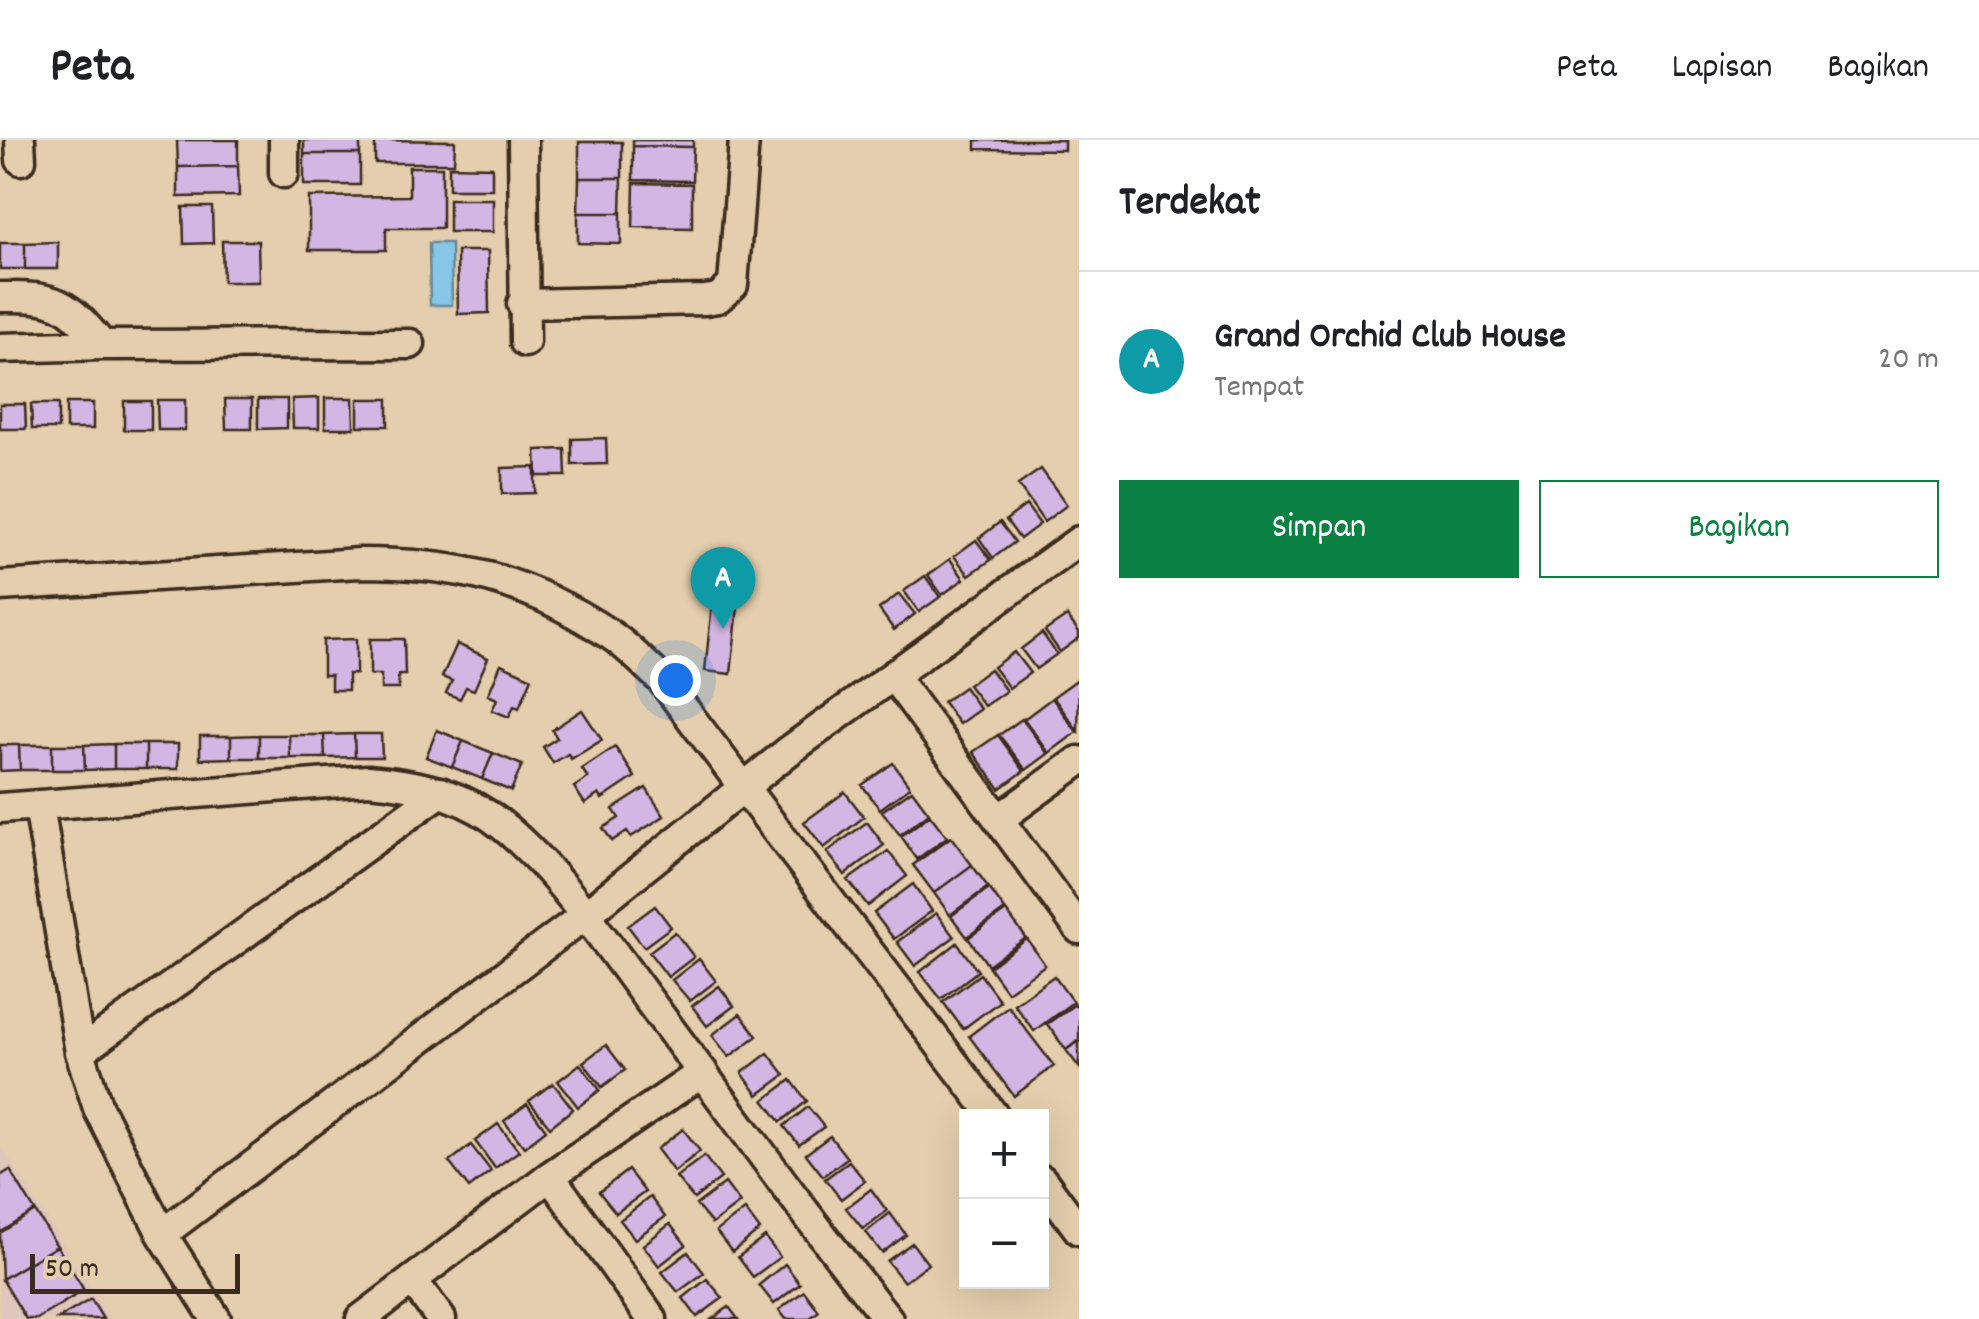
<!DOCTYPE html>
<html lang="id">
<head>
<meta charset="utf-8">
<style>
  body { margin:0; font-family:Dekko,sans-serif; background:#f6f6f6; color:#202124 }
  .controls { position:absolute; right:30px; bottom:30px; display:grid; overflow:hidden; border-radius:0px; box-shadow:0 10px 40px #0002 }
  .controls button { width:90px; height:90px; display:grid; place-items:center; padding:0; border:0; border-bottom:2px solid #e0e0e0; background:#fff; color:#202124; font:50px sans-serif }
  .scale { position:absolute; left:30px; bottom:25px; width:210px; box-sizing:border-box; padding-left:10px; border:5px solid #3b2a1e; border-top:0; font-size:28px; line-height:35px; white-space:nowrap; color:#3b2a1e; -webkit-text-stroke:8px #e4cead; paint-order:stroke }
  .you { position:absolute; left:675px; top:540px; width:35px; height:35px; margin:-25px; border:8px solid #fff; border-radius:50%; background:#1a73e8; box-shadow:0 0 0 15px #1a73e833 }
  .badge { display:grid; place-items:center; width:65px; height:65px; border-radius:50%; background:#0b8043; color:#fff; font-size:32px; font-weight:700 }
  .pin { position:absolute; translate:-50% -82px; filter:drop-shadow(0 2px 5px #0008) }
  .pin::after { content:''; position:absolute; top:52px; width:35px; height:30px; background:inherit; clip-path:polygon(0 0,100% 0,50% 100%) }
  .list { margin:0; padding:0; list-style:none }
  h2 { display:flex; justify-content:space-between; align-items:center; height:130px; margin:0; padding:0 40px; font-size:42px }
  h2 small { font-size:32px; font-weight:400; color:#757577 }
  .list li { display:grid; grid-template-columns:65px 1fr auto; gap:30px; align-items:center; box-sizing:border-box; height:180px; padding:0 40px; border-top:2px solid #e0e0e0 }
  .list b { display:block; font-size:38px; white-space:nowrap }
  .list p { margin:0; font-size:32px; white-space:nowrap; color:#757577 }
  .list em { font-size:32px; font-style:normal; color:#757577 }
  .actions { display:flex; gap:20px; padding:30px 40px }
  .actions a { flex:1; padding:22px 0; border:2px solid #0b8043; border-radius:0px; text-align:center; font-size:35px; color:#0b8043 }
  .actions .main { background:#0b8043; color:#fff }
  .map { position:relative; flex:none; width:1079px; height:1179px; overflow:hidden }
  header { display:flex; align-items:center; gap:60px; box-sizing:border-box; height:140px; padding:0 50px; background:#fff; border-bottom:2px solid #e0e0e0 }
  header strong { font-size:48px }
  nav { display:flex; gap:55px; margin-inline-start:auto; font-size:35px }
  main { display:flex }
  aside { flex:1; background:#fff }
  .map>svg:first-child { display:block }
  .built { fill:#dfc7be }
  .water { fill:#86c6e6; stroke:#688896; stroke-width:2.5 }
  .building { fill:#d4b6e4; stroke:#3b2a1e; stroke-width:2.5 }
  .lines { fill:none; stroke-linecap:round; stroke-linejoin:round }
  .street-casing { stroke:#3b2a1e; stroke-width:35 }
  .street { stroke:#e4cead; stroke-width:28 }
</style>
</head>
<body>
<header>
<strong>Peta</strong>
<nav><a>Peta</a><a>Lapisan</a><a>Bagikan</a></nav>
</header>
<main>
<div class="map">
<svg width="1079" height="1179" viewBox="0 0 1079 1179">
  <rect width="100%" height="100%" fill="#e4cead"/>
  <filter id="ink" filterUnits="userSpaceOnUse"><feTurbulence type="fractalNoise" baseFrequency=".01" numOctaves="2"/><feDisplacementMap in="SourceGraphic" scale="20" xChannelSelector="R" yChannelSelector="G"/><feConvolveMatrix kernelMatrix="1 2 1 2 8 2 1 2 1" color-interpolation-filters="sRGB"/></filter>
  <g filter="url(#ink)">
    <!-- built -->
    <path class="built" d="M0,1004L110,1179H0Z"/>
    <!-- water -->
    <path class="water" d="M429,103H451L452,165H430Z"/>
    <!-- building -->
    <path class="building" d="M177,0H238V26L178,27Z
      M304,0H360V14H304Z
      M375,0L455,1L454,23H375Z
      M633,0H693V7L633,6Z
      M976,0H1064V10L976,9Z
      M579,2H622V38H579Z
      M633,6L693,7L692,41L633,40Z
      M304,14H360V45H304Z
      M238,26L239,56L178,57V27Z
      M449,26L492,27V49H449Z
      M409,27H442V88H386V110H309V57L409,56Z
      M579,38H622L621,73H578Z
      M634,43L692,44V88L633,87Z
      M449,59H493V92H449Z
      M183,67H212L213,103L184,104Z
      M578,73H621V104L578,103Z
      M222,101H258L259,142H223Z
      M58,102V129H25V103Z
      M0,103H25V129H0Z
      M457,111H488L489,173L458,174Z
      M319,258V288H293L292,259Z
      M325,258H353L354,288H325Z
      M225,259H252V289H226Z
      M258,259H287V288L258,289Z
      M358,259H388V286H358Z
      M157,260H185V290H158Z
      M124,261H151V290H124Z
      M66,263H93V289H66Z
      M0,264H25L26,289H0Z
      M31,264H58V289H32Z
      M606,298L607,324L572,325V299Z
      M565,309L566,336H537L536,310Z
      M535,327V353L502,354V328Z
      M1041,329L1067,365L1044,382L1018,345Z
      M1026,365L1040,384L1020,399L1006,380Z
      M1000,382L1015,402L993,418L979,398Z
      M976,400L991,420L969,435L954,416Z
      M950,419L964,439L942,455L928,435Z
      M925,436L940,457L919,472L904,451Z
      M714,445L740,447L731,534L705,531Z
      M899,454L915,474L894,490L879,469Z
      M1067,476L1079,492V498L1060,512L1045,491Z
      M1042,493L1057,514L1036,529L1021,509Z
      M356,499V534H348V550H331V535H323V500Z
      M370,499H404L405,535H398L399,549H381V535H370Z
      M457,504L488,518L474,550L466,547L460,559L446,553L452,541L442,537Z
      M1014,512L1030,533L1009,548L993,527Z
      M501,524L532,538L519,568L514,566L509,577L492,570L497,559L488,555Z
      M990,529L1006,551L984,566L968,545Z
      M1078,539L1079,540L1078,591L1053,557Z
      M964,547L980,569L959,584L943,562Z
      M1052,558L1077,592L1049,613L1024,579Z
      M582,570L602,600L571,619L568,614L553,623L543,607L557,598L552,590Z
      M1022,579L1048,614L1026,630L999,595Z
      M437,590L463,601L452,627L426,617Z
      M354,594H381L382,617H355Z
      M354,594L355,617L325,618L324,595Z
      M259,595H289L290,618H259Z
      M259,595V618H231V596Z
      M289,595H324L325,618H290Z
      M998,595L1024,631L1000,649L973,612Z
      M200,596H231V618L200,619Z
      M463,601L493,613L482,639L452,627Z
      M114,604H146V629H114Z
      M114,604V629L85,630L84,605Z
      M146,604H178V629H146Z
      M0,605H19L20,630L0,631Z
      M19,605H52V630H20Z
      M52,605H84L85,630H52Z
      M615,607L635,637L602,659L599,654L585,664L574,647L588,638L582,629Z
      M493,613L522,625L511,651L482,639Z
      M893,623L910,647L880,669L862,645Z
      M646,648L664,676L631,697L627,691L612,701L603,688L619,678L613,669Z
      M912,650L929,673L900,695L882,671Z
      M845,652L864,677L824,708L804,682Z
      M930,675L947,697L917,719L901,696Z
      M867,682L884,705L845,735L827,712Z
      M951,697L972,725L934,753L913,725Z
      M888,711L907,736L868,766L848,740Z
      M972,725L988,747L950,775L934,753Z
      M913,744L932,771L894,799L874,773Z
      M989,748L1005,770L967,797L951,776Z
      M655,766L671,787L644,807L628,786Z
      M1006,771L1026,798L988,825L968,798Z
      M936,773L954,797L915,826L897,802Z
      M675,792L694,817L668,837L649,812Z
      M1027,799L1045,825L1007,852L989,827Z
      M957,803L978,831L941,859L920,832Z
      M699,819L716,841L690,861L672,840Z
      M980,834L1000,861L963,889L943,862Z
      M1054,836L1073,862L1034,891L1014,864Z
      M719,846L734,866L707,886L692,866Z
      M1075,864L1079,869V900L1066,910L1047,884Z
      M1008,866L1054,926L1014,956L969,896Z
      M740,874L757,896L729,917L712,895Z
      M1079,901V927L1066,910Z
      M606,905L625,930L602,947L583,922Z
      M768,913L785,935L758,955L742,933Z
      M580,924L600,950L578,967L558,941Z
      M791,940L807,961L781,982L764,960Z
      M553,943L573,969L550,987L529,961Z
      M527,964L546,990L524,1007L504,981Z
      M808,967L824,987L799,1005L784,986Z
      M498,984L519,1011L495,1028L475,1001Z
      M683,989L700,1011L674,1032L657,1009Z
      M830,996L847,1018L823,1036L806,1014Z
      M471,1005L491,1031L469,1048L449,1022Z
      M704,1016L721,1038L694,1059L676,1037Z
      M849,1021L865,1041L841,1059L825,1039Z
      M10,1030L35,1071L0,1093V1036Z
      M628,1030L645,1052L616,1073L599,1052Z
      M725,1043L740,1063L712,1084L696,1065Z
      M871,1049L887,1071L863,1089L846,1068Z
      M650,1057L665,1077L635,1099L620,1080Z
      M745,1070L760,1090L732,1112L716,1091Z
      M35,1071L57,1106L2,1139L0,1093Z
      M890,1073L906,1095L882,1113L866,1092Z
      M670,1084L686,1105L659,1126L643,1105Z
      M765,1097L780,1117L753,1137L738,1117Z
      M912,1103L928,1124L904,1142L887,1121Z
      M57,1106L84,1150L37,1179H26L2,1139Z
      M688,1112L704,1133L678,1152L662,1132Z
      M785,1124L800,1144L774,1164L759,1145Z
      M707,1139L723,1158L697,1177L683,1158Z
      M804,1151L819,1171L809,1179H786L779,1170Z
      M91,1159L103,1179H58Z
      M729,1167L738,1179H712Z"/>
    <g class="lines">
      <defs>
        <path id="street" d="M20,0L21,20
          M284,0V33
          M523,0L525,202
          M0,157C57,156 67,162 102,205L410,204
          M522,164L705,160L718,158L733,145L744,0
          M0,208L102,205
          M0,446L359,423C458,423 525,438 609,494C628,506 645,525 662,540L994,976
          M894,537L1079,789
          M39,666L80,912L98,968L162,1094L216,1179
          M0,668L368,640C413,644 453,651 491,677C549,718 607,804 650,862C729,968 805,1076 888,1179
          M999,679L1079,621
          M80,912L441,652
          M550,1036L652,1179
          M1042,1040L1079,1090
          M162,1094L585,775L790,610L1079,401
          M413,1141L441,1179
          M361,1179L550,1036L703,932"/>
      </defs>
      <!-- street casing -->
      <use href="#street" class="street-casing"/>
      <!-- street -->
      <use href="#street" class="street"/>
    </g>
  </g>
</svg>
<div class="controls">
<button>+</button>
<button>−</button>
</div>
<div class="scale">50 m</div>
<div class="you"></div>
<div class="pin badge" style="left:723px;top:489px;background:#0f9aa8">A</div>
</div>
<aside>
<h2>Terdekat<small></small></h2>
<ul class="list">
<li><span class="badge" style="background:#0f9aa8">A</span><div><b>Grand Orchid Club House</b><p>Tempat</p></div><em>20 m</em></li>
</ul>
<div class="actions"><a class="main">Simpan</a><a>Bagikan</a></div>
</aside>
</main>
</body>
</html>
